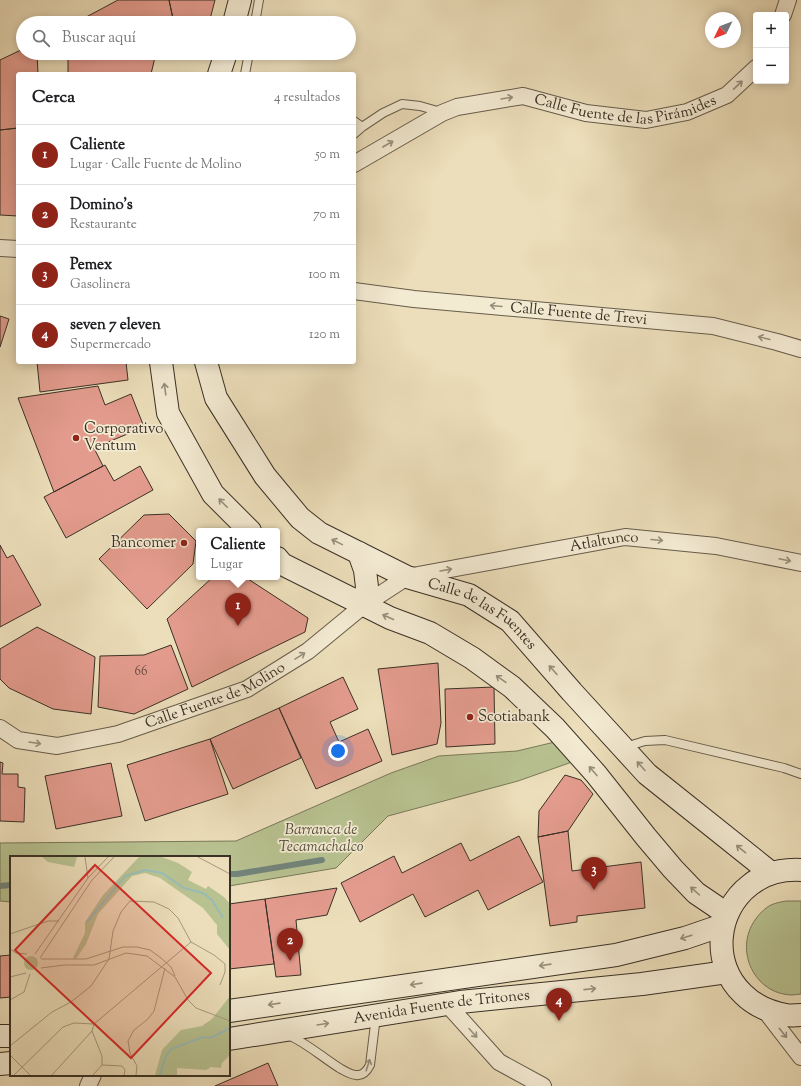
<!DOCTYPE html>
<html lang="es">
<head>
<meta charset="utf-8">
<style>
  body { margin:0; font-family:"Sorts Mill Goudy",serif; background:#f6f6f6; color:#202124 }
  .controls { position:absolute; right:12px; top:12px; display:grid; overflow:hidden; border-radius:4px; box-shadow:0 2px 10px #0003 }
  .controls button { width:36px; height:36px; display:grid; place-items:center; padding:0; border:0; border-bottom:1px solid #e0e0e0; background:#fff; color:#202124; font:20px sans-serif }
  .compass { position:absolute; left:705px; top:12px; width:36px; height:36px; border-radius:50%; background:#fff; box-shadow:0 2px 10px #0003; rotate:227deg }
  .you { position:absolute; left:338px; top:751px; width:14px; height:14px; margin:-10px; border:3px solid #fff; border-radius:50%; background:#1a73e8; box-shadow:0 0 0 6px #1a73e833 }
  .badge { display:grid; place-items:center; width:26px; height:26px; border-radius:50%; background:#8f2418; color:#fff; font-size:13px; font-weight:700 }
  .pin { position:absolute; translate:-50% -33px; filter:drop-shadow(0 1px 2px #0008) }
  .pin::after { content:''; position:absolute; top:21px; width:14px; height:12px; background:inherit; clip-path:polygon(0 0,100% 0,50% 100%) }
  .popup { position:absolute; left:196px; top:528px; width:84px; height:52px; box-sizing:border-box; display:grid; place-content:center; border-radius:4px; background:#fff; filter:drop-shadow(0 1px 3px #0005); font-size:13px; white-space:nowrap; color:#757577 }
  .popup b { font-size:15px; color:#202124 }
  .popup::after { content:''; position:absolute; left:50%; top:100%; margin-left:-8px; border:8px solid transparent; border-top-color:#fff }
  .list { margin:0; padding:0; list-style:none }
  h2 { display:flex; justify-content:space-between; align-items:center; height:52px; margin:0; padding:0 16px; font-size:17px }
  h2 small { font-size:13px; font-weight:400; color:#757577 }
  .list li { display:grid; grid-template-columns:26px 1fr auto; gap:12px; align-items:center; box-sizing:border-box; height:60px; padding:0 16px; border-top:1px solid #e0e0e0 }
  .list b { display:block; font-size:15px; white-space:nowrap }
  .list p { margin:0; font-size:13px; white-space:nowrap; color:#757577 }
  .list em { font-size:13px; font-style:normal; color:#757577 }
  .icon { flex:none; width:22px; height:22px; fill:none; stroke:currentColor; stroke-width:2; stroke-linecap:round; stroke-linejoin:round }
  .map { position:relative; flex:none; width:801px; height:1086px; overflow:hidden }
  .search { position:absolute; background:#fff; box-shadow:0 2px 10px #0003; left:16px; top:16px; width:340px; height:44px; display:flex; align-items:center; gap:10px; box-sizing:border-box; padding:0 14px; border-radius:22px; color:#757577; font-size:15px }
  .panel { position:absolute; background:#fff; box-shadow:0 2px 10px #0003; left:16px; top:72px; width:340px; height:292px; border-radius:4px }
  .map>svg:first-child { display:block }
  .green { fill:#b8c190; stroke:#79795a }
  .lines { fill:none; stroke-linecap:round; stroke-linejoin:round }
  .stream { stroke:#73847b; stroke-width:6 }
  .building { fill:#e39b8d; stroke:#3a3125 }
  .lane-casing { stroke:#665c4a; stroke-width:10 }
  .street-casing { stroke:#665c4a; stroke-width:18 }
  .secondary-casing { stroke:#3a3125; stroke-width:24 }
  .lane { stroke:#f3ead2; stroke-width:8 }
  .street { stroke:#f3ead2; stroke-width:16 }
  .secondary { stroke:#f3ead2; stroke-width:22 }
  .oneway { stroke:#968e7c }
  .poi-dot { fill:#8f2418; stroke:#f3ead2; stroke-width:1.5 }
  .labels { text-anchor:middle; dominant-baseline:central; stroke-width:3.5; stroke-linejoin:round; paint-order:stroke }
  .number-label { font-size:13px; fill:#644c3f }
  .street-label { font-size:15px; fill:#3a3125; stroke:#f3ead2 }
  .poi-label { font-size:15px; fill:#3a3125; stroke:#f3ead2; text-anchor:start }
  .park-label { font-size:15px; font-style:italic; fill:#534e3a; stroke:#f3ead2 }
  .inset-river { fill:none; stroke:#99bbb5; stroke-width:2 }
  .inset-road { fill:none; stroke:#a5997e; stroke-width:1 }
  .view { fill:#d62828; fill-opacity:0.15; stroke:#d62828; stroke-width:2 }
  .inset-edge { fill:none; stroke:#3a3125; stroke-width:2 }
</style>
</head>
<body>
<div class="map">
<svg width="801" height="1086" viewBox="0 0 801 1086">
  <rect width="100%" height="100%" fill="#ecdeba"/>
  <filter id="stains"><feTurbulence type="fractalNoise" baseFrequency=".005" numOctaves="4"/><feColorMatrix values="0 0 0 0 .2 0 0 0 0 .09 0 0 0 0 .02 0 0 0 .5 -.17"/></filter>
  <radialGradient id="worn" r=".72"><stop offset=".6" stop-color="#630" stop-opacity="0"/><stop offset="1" stop-color="#630" stop-opacity=".3"/></radialGradient>
  <!-- green -->
  <path class="green" d="M559,741L572,762L518,781L388,816L336,868L229,886V857H11V902L0,901V843L236,841L391,773L439,756L517,751Z
    M786,901H801V994C798,994 795,995 792,995C754,994 734,950 755,920C759,914 765,908 771,905C775,903 781,902 786,901Z"/>
  <g class="lines">
    <!-- stream -->
    <path class="stream" d="M229,874H237L322,860
      M0,886L11,885"/>
  </g>
  <!-- building -->
  <path class="building" d="M118,0H169L174,23H75Z
    M169,0H215L209,23H179L173,19Z
    M23,49V53H37L38,74H18V128L0,130V60Z
    M68,53H156L151,74H68Z
    M18,128V216L0,215V130Z
    M0,316L9,319L0,347Z
    M37,362H126L128,380L40,392Z
    M98,386L105,405L131,394L144,427L94,448L103,466L54,492L18,398Z
    M105,465L114,481L140,466L153,490L66,538L44,497Z
    M169,514L196,541L193,564L147,609L99,559L144,515Z
    M0,545L7,558L13,555L41,605L0,627Z
    M213,577H245L308,618L305,632L192,687L167,619Z
    M37,627L95,657L91,714L53,709L9,688L0,679V649Z
    M171,645L188,689L134,714L98,707L100,656L144,655Z
    M438,663L441,723L437,744L392,755L378,669Z
    M343,677L358,709L330,722L339,742L368,729L382,761L316,789L279,708Z
    M494,687L495,744L446,747L445,689Z
    M279,708L301,758L233,789L210,739Z
    M210,739L228,794L145,821L127,765Z
    M0,762L3,763L2,774H18V787L25,788L24,822L0,821Z
    M111,763L122,816L56,829L45,776Z
    M565,775L581,780L593,794L568,831L538,837L539,811Z
    M568,831L572,871L641,862L645,908L577,916V922L550,926L538,837Z
    M519,836L543,882L488,910L478,890L425,917L413,894L360,922L341,883L394,856L402,873L461,843L470,861Z
    M337,888L327,915L296,920L301,975L276,977L265,899Z
    M265,899L274,964L229,969V904Z
    M11,955V997L0,998V956Z
    M268,1063L278,1086H215Z"/>
  <g class="lines">
    <defs>
      <path id="lane" d="M255,23L259,0
        M245,74L249,53
        M354,121L362,127
        M354,134L362,127L383,113L402,104L420,106L441,112
        M625,747L645,741L665,740L784,768L801,774
        M288,1035C307,1043 323,1058 341,1069C345,1071 351,1075 356,1075C363,1076 367,1071 370,1065L376,1016"/>
      <g id="street">
        <path d="M783,15L788,0"/>
        <path id="s1" d="M354,164L442,113L457,107L523,96L586,113L646,120L687,112L727,95L756,68"/>
        <path d="M0,248L18,249"/>
        <path id="s2" d="M354,291L414,299L713,326L777,342L801,349"/>
        <path id="s3" d="M0,728L18,740L57,746L118,734L247,689L308,651L364,605L407,577L625,537L716,546L801,563"/>
        <path d="M447,1004L499,1062L543,1086"/>
        <path d="M764,1009L801,1057"/>
        <path d="M88,1086L93,1075"/>
      </g>
      <g id="secondary">
        <path d="M234,23L240,0"/>
        <path d="M219,74L226,53"/>
        <path d="M161,362L168,413L213,494L250,531"/>
        <path id="s4" d="M206,362L216,398L265,476L300,518L319,533L407,577L469,595L510,621L572,692L647,774L771,873"/>
        <path d="M359,553L365,570L367,587L364,605"/>
        <path d="M277,558L282,564L390,618L430,633L472,658L512,687L555,728L596,774L646,837L673,869L696,893L727,914"/>
        <path d="M801,870C782,869 765,873 750,885C716,911 711,964 743,994C755,1006 770,1012 786,1015C791,1016 796,1015 801,1015"/>
        <path d="M229,1011L616,955L685,938L723,925"/>
        <path d="M0,1036H11"/>
        <path id="s5" d="M229,1039L460,1002L642,984L727,972"/>
        <path d="M0,1064L11,1063"/>
      </g>
    </defs>
    <!-- lane casing -->
    <use href="#lane" class="lane-casing"/>
    <!-- street casing -->
    <use href="#street" class="street-casing"/>
    <!-- secondary casing -->
    <use href="#secondary" class="secondary-casing"/>
    <!-- lane -->
    <use href="#lane" class="lane"/>
    <!-- street -->
    <use href="#street" class="street"/>
    <!-- secondary -->
    <use href="#secondary" class="secondary"/>
  </g>
  <!-- one-way arrows -->
  <defs><path id="oneway-shaft" d="M-6 0H5M1.5-3L5.5 0L1.5 3" fill="none" stroke-width="1.6" stroke-linecap="round" stroke-linejoin="round"/></defs>
  <g class="oneway">
    <use href="#oneway-shaft" transform="translate(738 85) rotate(-43)"/>
    <use href="#oneway-shaft" transform="translate(507 98) rotate(-9)"/>
    <use href="#oneway-shaft" transform="translate(388 144) rotate(-30)"/>
    <use href="#oneway-shaft" transform="translate(496 306) rotate(-175)"/>
    <use href="#oneway-shaft" transform="translate(764 338) rotate(-166)"/>
    <use href="#oneway-shaft" transform="translate(165 389) rotate(-98)"/>
    <use href="#oneway-shaft" transform="translate(223 503) rotate(-135)"/>
    <use href="#oneway-shaft" transform="translate(657 540) rotate(5)"/>
    <use href="#oneway-shaft" transform="translate(337 542) rotate(-154)"/>
    <use href="#oneway-shaft" transform="translate(785 560) rotate(12)"/>
    <use href="#oneway-shaft" transform="translate(446 570) rotate(-10)"/>
    <use href="#oneway-shaft" transform="translate(388 617) rotate(-156)"/>
    <use href="#oneway-shaft" transform="translate(300 656) rotate(-32)"/>
    <use href="#oneway-shaft" transform="translate(553 670) rotate(-132)"/>
    <use href="#oneway-shaft" transform="translate(501 679) rotate(-145)"/>
    <use href="#oneway-shaft" transform="translate(35 743) rotate(9)"/>
    <use href="#oneway-shaft" transform="translate(641 766) rotate(-132)"/>
    <use href="#oneway-shaft" transform="translate(593 771) rotate(-131)"/>
    <use href="#oneway-shaft" transform="translate(741 849) rotate(-141)"/>
    <use href="#oneway-shaft" transform="translate(695 891) rotate(-138)"/>
    <use href="#oneway-shaft" transform="translate(686 937) rotate(163)"/>
    <use href="#oneway-shaft" transform="translate(545 965) rotate(172)"/>
    <use href="#oneway-shaft" transform="translate(416 984) rotate(172)"/>
    <use href="#oneway-shaft" transform="translate(590 989) rotate(-6)"/>
    <use href="#oneway-shaft" transform="translate(274 1004) rotate(172)"/>
    <use href="#oneway-shaft" transform="translate(323 1024) rotate(-9)"/>
    <use href="#oneway-shaft" transform="translate(473 1033) rotate(48)"/>
    <use href="#oneway-shaft" transform="translate(783 1033) rotate(52)"/>
    <use href="#oneway-shaft" transform="translate(368 1065) rotate(-72)"/>
  </g>
  <!-- markers -->
  <g class="poi-dot">
    <circle cx="76" cy="438" r="4"/>
    <circle cx="184" cy="543" r="4"/>
    <circle cx="470" cy="717" r="4"/>
  </g>
  <g class="labels">
    <!-- number labels -->
    <g class="number-label">
      <text x="141" y="672">66</text>
    </g>
    <!-- street labels -->
    <g class="street-label">
      <text stroke="none"><textPath href="#s1" startOffset="290">Calle Fuente de las Pirámides</textPath></text>
      <text stroke="none"><textPath href="#s2" startOffset="226">Calle Fuente de Trevi</textPath></text>
      <text stroke="none"><textPath href="#s3" startOffset="656">Atlaltunco</textPath></text>
      <text stroke="none"><textPath href="#s4" startOffset="392">Calle de las Fuentes</textPath></text>
      <text stroke="none"><textPath href="#s3" startOffset="228">Calle Fuente de Molino</textPath></text>
      <text stroke="none"><textPath href="#s5" startOffset="215">Avenida Fuente de Tritones</textPath></text>
    </g>
    <!-- poi labels -->
    <g class="poi-label">
      <text x="84" y="429">Corporativo<tspan x="84" dy="17">Ventum</tspan></text>
      <text x="176" y="543" text-anchor="end">Bancomer</text>
      <text x="478" y="717">Scotiabank</text>
    </g>
    <!-- park labels -->
    <g class="park-label">
      <text x="321" y="830">Barranca de<tspan x="321" dy="17">Tecamachalco</tspan></text>
    </g>
  </g>
  <!-- overview -->
  <g transform="translate(10 856)">
    <rect width="220" height="220" fill="#ecdeba"/>
    <path d="M32,1H67L64,11L38,6ZM129,1H152L168,7L182,16L178,24L196,33L198,30L214,41L220,48V94L207,78V69L193,52L150,22L135,17L122,20L88,58L76,88L66,103L63,102L75,77V66L93,39ZM14 107a7 7 0 1 1 14 0a7 7 0 1 1-14 0ZM220,140V199L212,207L211,212L201,211L196,214L167,212V219H145L152,194L171,174L192,170L202,163Z" fill="#b8c190"/>
    <path class="inset-river" d="M77,66L115,20L135,14L152,17L174,32L193,37L202,44L213,62M150,219L155,202L161,193L193,181L201,182L220,172"/>
    <path class="inset-road" d="M75,1L78,22M188,1L220,18M0,78L38,65H49M0,93L6,97L17,98M25,98L78,22L98,1M30,102L82,24L104,1M31,103H76L113,91H127L140,94L151,102L161,111L165,120M31,112L54,109H84L116,97L137,100L165,121L178,144L186,152L220,165M0,121L16,117M0,144L14,136L20,118M84,168L181,86M82,175L92,200V209L83,219M0,190L42,156L61,146L81,130L99,103L103,75L111,56L120,45L144,46L159,53L168,62L181,86L204,99L215,108V116L210,129M0,199L20,219M92,209L112,210L115,214L114,219M4,219L53,171L64,167L84,168M42,219L82,175L84,168M126,219L127,210L120,197L118,185L124,174L138,163L144,155L155,112"/>
    <path class="view" d="M85,9L201,117L121,202L5,94Z"/>
    <rect width="220" height="220" class="inset-edge"/>
  </g>
  <rect width="100%" height="100%" filter="url(#stains)"/>
  <rect width="100%" height="100%" fill="url(#worn)"/>
</svg>
<div class="controls">
<button>+</button>
<button>−</button>
</div>
<svg class="compass" viewBox="-18 -18 36 36"><path d="M0-13l5 13h-10z" fill="#e53935"/><path d="M0 13l5-13h-10z" fill="#757577"/></svg>
<div class="you"></div>
<div class="pin badge" style="left:238px;top:626px">1</div>
<div class="popup"><b>Caliente</b>Lugar</div>
<div class="pin badge" style="left:290px;top:961px">2</div>
<div class="pin badge" style="left:594px;top:890px">3</div>
<div class="pin badge" style="left:559px;top:1021px">4</div>
<div class="search"><svg class="icon" aria-label="search" viewBox="0 0 24 24"><circle cx="10" cy="10" r="6"/><path d="M15 15l6 6"/></svg>Buscar aquí</div>
<section class="panel">
<h2>Cerca<small>4 resultados</small></h2>
<ul class="list">
<li><span class="badge">1</span><div><b>Caliente</b><p>Lugar · Calle Fuente de Molino</p></div><em>50 m</em></li>
<li><span class="badge">2</span><div><b>Domino's</b><p>Restaurante</p></div><em>70 m</em></li>
<li><span class="badge">3</span><div><b>Pemex</b><p>Gasolinera</p></div><em>100 m</em></li>
<li><span class="badge">4</span><div><b>seven 7 eleven</b><p>Supermercado</p></div><em>120 m</em></li>
</ul>
</section>
</div>
</body>
</html>
